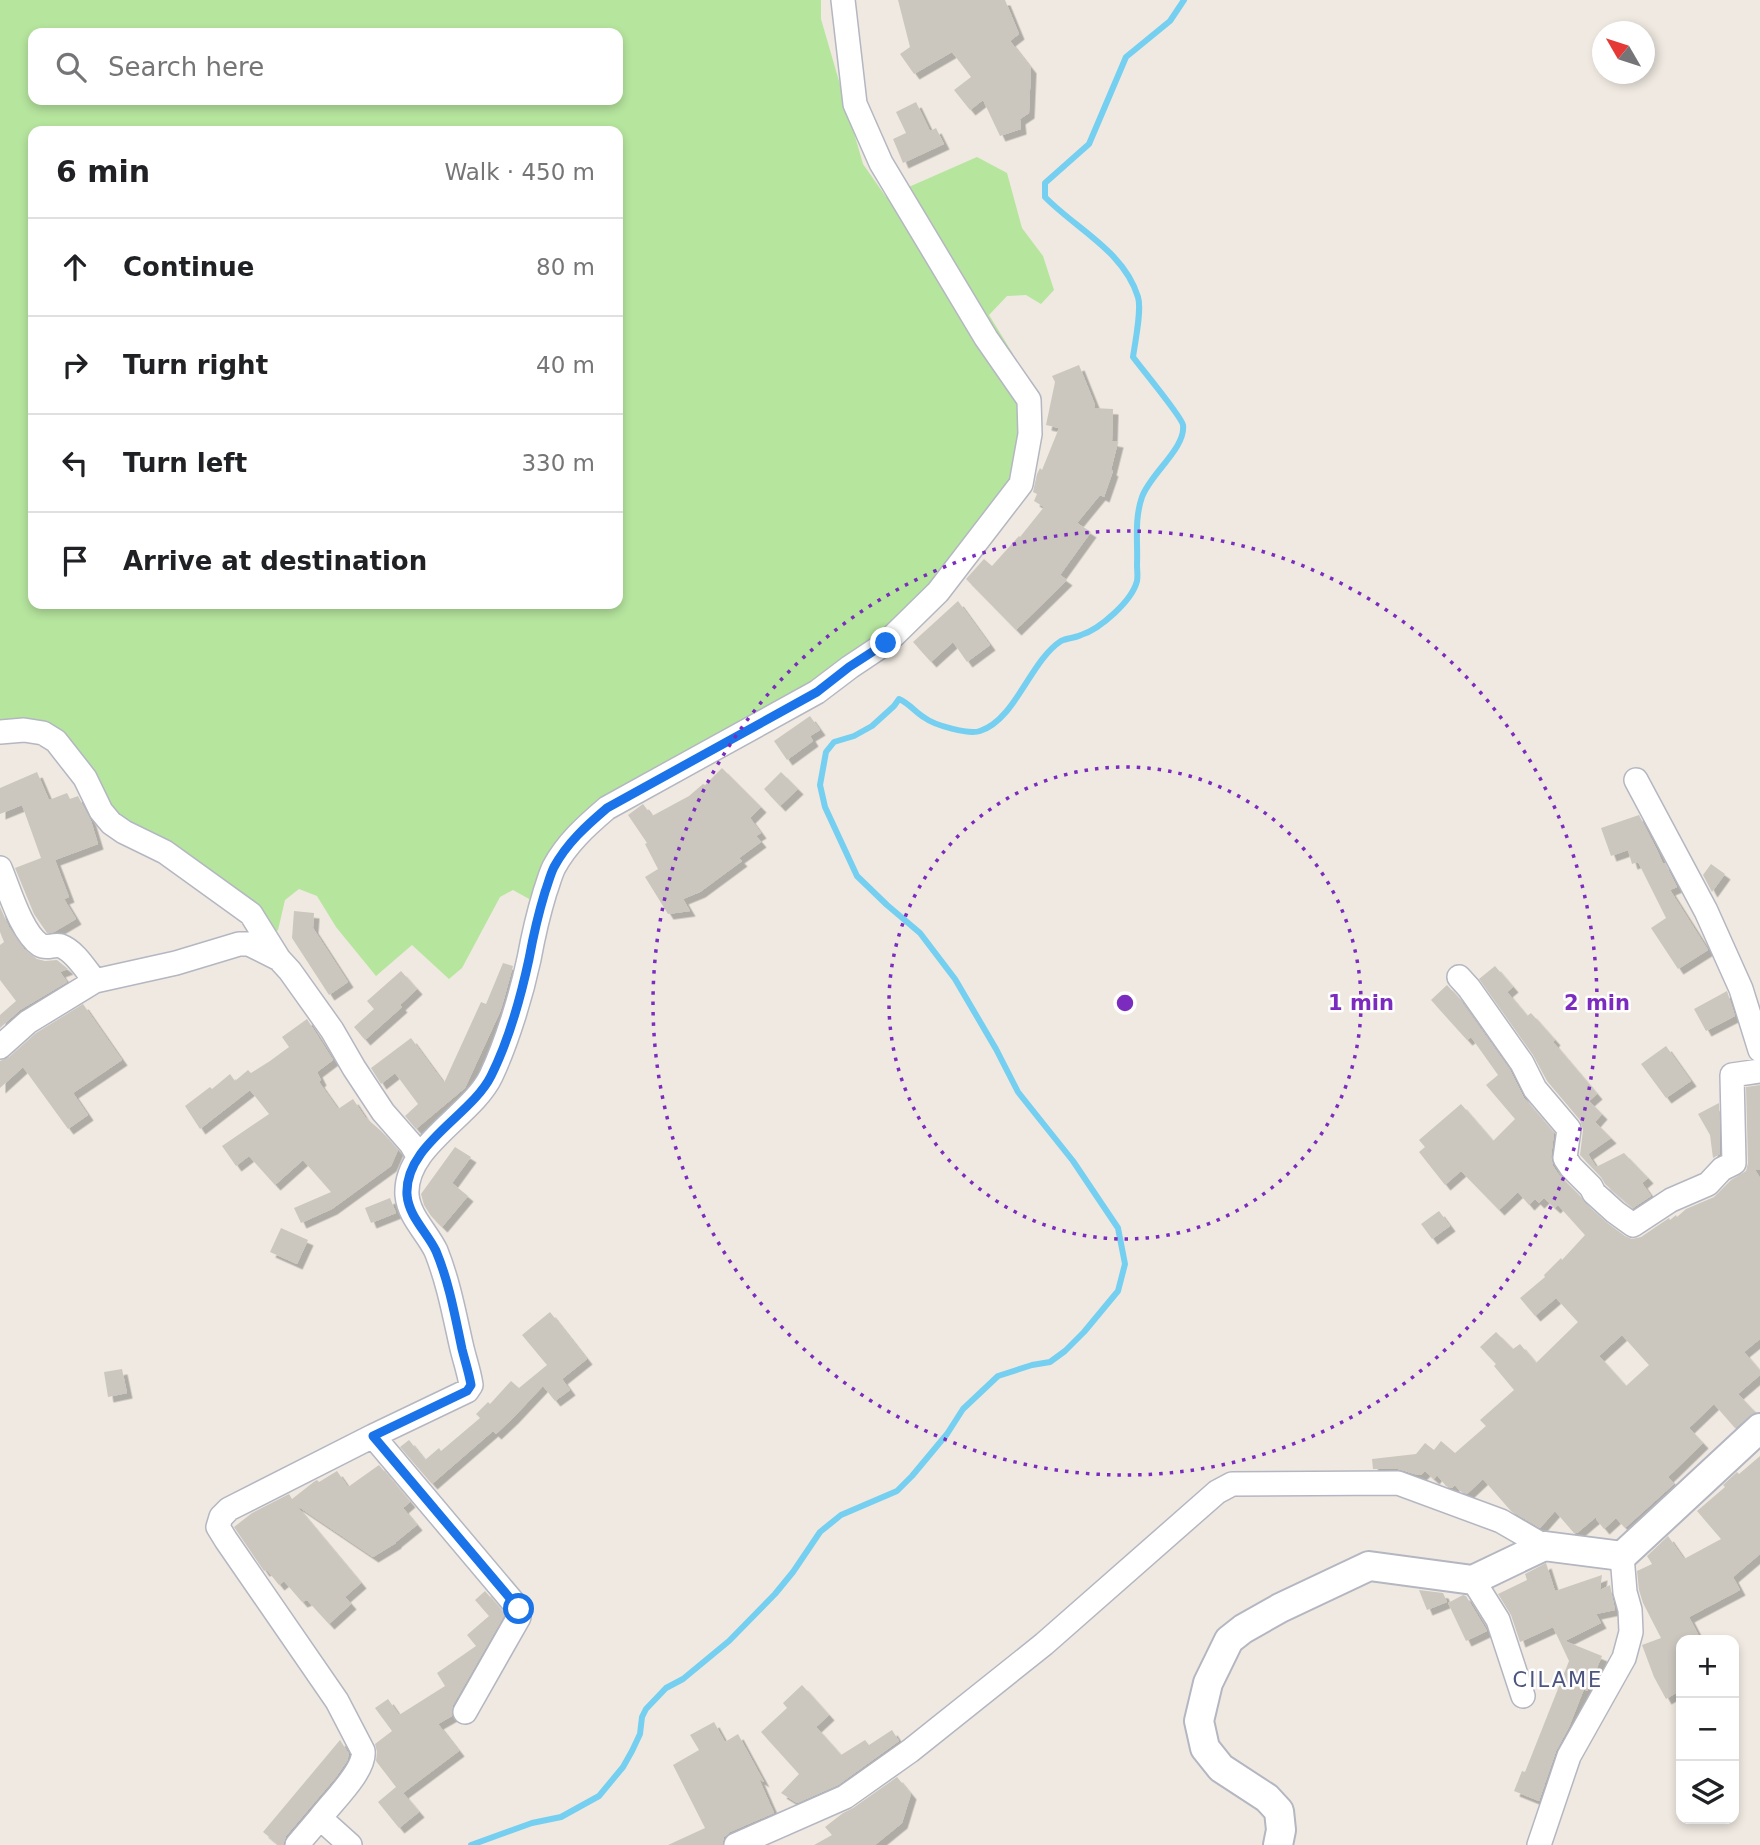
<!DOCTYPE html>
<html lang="en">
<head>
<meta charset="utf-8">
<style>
  body { margin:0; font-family:"DejaVu Sans",sans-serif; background:#f6f6f6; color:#202124 }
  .controls { position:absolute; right:21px; bottom:21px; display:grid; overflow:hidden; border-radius:14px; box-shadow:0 4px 10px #0003 }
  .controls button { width:63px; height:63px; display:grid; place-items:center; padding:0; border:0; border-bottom:2px solid #e0e0e0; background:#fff; color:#202124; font:35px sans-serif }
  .compass { position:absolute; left:1592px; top:21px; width:63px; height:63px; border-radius:50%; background:#fff; box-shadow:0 4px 10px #0003; rotate:309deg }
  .stop { position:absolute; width:21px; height:21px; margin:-16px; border:5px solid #1a73e8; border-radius:50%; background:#fff }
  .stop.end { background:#1a73e8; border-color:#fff; box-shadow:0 2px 7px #0008 }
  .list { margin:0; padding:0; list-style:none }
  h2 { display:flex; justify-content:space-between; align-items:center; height:91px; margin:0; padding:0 28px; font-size:30px }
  h2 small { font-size:23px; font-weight:400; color:#757577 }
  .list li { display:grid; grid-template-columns:46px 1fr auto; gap:21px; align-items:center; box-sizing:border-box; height:98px; padding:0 28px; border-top:2px solid #e0e0e0 }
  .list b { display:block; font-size:26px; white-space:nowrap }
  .list em { font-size:23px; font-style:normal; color:#757577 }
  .icon { flex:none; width:38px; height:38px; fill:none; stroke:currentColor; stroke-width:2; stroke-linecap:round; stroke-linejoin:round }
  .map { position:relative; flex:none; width:1760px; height:1845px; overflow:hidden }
  .search { position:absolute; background:#fff; box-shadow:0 4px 10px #0003; left:28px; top:28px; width:595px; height:77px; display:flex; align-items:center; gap:18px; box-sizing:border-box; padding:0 24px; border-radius:14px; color:#757577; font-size:26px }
  .panel { position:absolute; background:#fff; box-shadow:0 4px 10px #0003; left:28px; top:126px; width:595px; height:483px; border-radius:14px }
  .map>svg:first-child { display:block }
  .green { fill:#b6e59e; fill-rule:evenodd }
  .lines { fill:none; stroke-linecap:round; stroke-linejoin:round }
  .stream { stroke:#75cff0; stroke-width:6 }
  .building { fill:#cbc7bf; fill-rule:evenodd; filter:url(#shadow) }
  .minor-casing { stroke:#b4b7c1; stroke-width:26 }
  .tertiary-casing { stroke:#b4b7c1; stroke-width:32 }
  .minor { stroke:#fff; stroke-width:23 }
  .tertiary { stroke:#fff; stroke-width:28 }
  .route { stroke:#1a73e8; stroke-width:9 }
  .ring { fill:none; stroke:#7b2cbf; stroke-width:3.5; stroke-dasharray:3.5 7 }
  .labels { text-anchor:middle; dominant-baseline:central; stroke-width:5; stroke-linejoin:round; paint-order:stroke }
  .quarter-label { font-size:21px; letter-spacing:2px; fill:#4d5680; stroke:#fff }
  .centre { fill:#7b2cbf; stroke:#fff; stroke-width:3.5 }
  .ring-label { font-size:21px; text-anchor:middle; font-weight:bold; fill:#7b2cbf; stroke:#fff; stroke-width:5; stroke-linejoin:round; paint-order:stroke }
</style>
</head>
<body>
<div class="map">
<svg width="1760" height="1845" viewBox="0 0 1760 1845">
  <defs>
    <filter id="shadow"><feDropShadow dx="5.5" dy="5.5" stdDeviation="0" flood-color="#0004"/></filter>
  </defs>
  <rect width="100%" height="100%" fill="#efe9e1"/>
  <!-- green -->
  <path class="green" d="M0,0H821V19L863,164L886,197L977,157L1007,173L1022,228L1043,256L1054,290L1041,304L1026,295L1007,296L989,315L1013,354L1004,373L1021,401L1016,482L934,589L847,663L604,804L531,900L513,890L500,897L462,968L449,979L412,945L376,976L336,927L317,896L299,889L285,900L278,930L273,933L126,828L58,738L0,728ZM33,33H618V100H33ZM33,131H618V604H33Z"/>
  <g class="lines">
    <!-- stream -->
    <path class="stream" d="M471,1845L532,1823L561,1817L599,1796L623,1767L632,1751L640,1734L642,1717L646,1709L666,1688L683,1679L729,1641L775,1594L793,1572L820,1532L841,1515L897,1491L912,1476L947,1434L963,1409L998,1376L1032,1365L1050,1362L1065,1351L1084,1332L1118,1291L1125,1264L1118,1228L1073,1161L1018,1092L996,1049L955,979L920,933L887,905L857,876L825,807L820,785L826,752L834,742L854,736L872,726L894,706L899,699C910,704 915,712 925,718C934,725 969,735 980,731C1016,719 1030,661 1061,641C1067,638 1075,638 1081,635C1100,629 1132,601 1137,581C1138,576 1137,570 1137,565C1138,542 1134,520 1142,497C1150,474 1186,448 1183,425C1182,417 1141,368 1133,357C1135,342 1142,310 1138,297C1124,251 1076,229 1045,197V183L1089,144L1126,57L1170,21L1184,0"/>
  </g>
  <!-- building -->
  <path class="building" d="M898,0H1005L1019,34L1010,41L1031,68L1029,113L1020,119L1021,129L1000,136L983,100L970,110L954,90L971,77L952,52L914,74L900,54L910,47Z
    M916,102L930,131L936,128L944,144L903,163L893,139L906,133L896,112Z
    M1079,365L1095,405L1094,408L1113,409L1112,441L1118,442L1111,470L1113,471L1104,497L1100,495L1077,523L1091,532L1060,575L1067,580L1016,630L966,579L984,559L992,566L1019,536L1020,537L1044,507L1034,501L1037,494L1033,492L1037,474L1040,468L1042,470L1059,428L1046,425L1055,382L1052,376Z
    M958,601L990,645L967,662L953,642L931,662L913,642Z
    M810,716L820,730L810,736L813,741L787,760L774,741Z
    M722,768L761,807L750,818L761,833L756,836L761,842L739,858L742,861L700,892L683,899L690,911L668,914L645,877L658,869L645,844L647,843L628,815L643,804L652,816L689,796L703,784L705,785Z
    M37,772L49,800L67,793L70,799L78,796L91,821L98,844L55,860L69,897L64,899L76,919L54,932L47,933L34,914L15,868L41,858L22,805L0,814V788Z
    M781,772L798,789L780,806L764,789Z
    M1639,815L1658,852L1663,864L1665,863L1677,887L1670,890L1708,950L1678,969L1651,928L1666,918L1638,862L1632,864L1628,850L1611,856L1601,828Z
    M1711,864L1725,874L1712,892L1703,875Z
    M0,907L9,927L24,949L37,959L45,961L57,960L68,969L60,972L67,982L20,1010L0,1028V1015L16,1001L0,980V945L4,942L0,932Z
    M294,911L314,913L313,928L348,982L329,995L292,938Z
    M503,963L513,966L504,999L500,1012L465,1088L416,1129L405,1116L418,1104L395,1073L381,1084L371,1068L411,1038L444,1083L481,1002L486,1004Z
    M1495,966L1513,987L1507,992L1527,1016L1531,1013L1555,1040L1553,1042L1597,1094L1589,1101L1602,1114L1595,1122L1611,1138L1588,1154L1596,1167L1624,1153L1648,1178L1642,1183L1651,1196L1633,1208L1605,1184L1601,1177L1580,1155L1583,1130L1580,1120L1547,1081L1533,1055L1479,979Z
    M401,971L417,989L400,1005L402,1007L365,1040L354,1027L374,1009L367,1001Z
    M1447,985L1458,997L1510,1070L1524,1098L1554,1133L1551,1157L1553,1166L1559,1175L1579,1195L1585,1203L1606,1222L1625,1236L1632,1239L1641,1237L1669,1218L1670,1220L1676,1215L1677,1217L1686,1209L1714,1197L1731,1180L1746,1171L1748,1163L1746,1087L1760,1085V1170H1755L1760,1178V1339L1744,1352L1760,1371V1375L1738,1394L1755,1412L1735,1428L1714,1404L1689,1428L1703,1443L1668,1477L1674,1484L1625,1528L1616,1518L1604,1529L1596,1519V1517L1577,1533H1574L1555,1511L1540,1528L1511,1511L1483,1479L1467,1494L1460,1491L1455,1485L1452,1488L1446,1486L1437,1475L1434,1479L1425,1471L1421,1475H1418L1398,1469H1373L1372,1459L1416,1454L1425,1443L1434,1450L1441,1441L1455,1453L1486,1426L1480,1420L1514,1390L1494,1366L1496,1364L1480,1347L1496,1332L1513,1349L1520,1344L1536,1363L1578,1322L1556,1298L1535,1316L1520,1298L1545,1277L1544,1275L1561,1258L1562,1260L1585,1235L1558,1205L1555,1208L1544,1198L1539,1203L1535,1199L1529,1205L1518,1192L1499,1210L1461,1171L1445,1185L1419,1152L1425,1147L1419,1140L1461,1104L1493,1141L1515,1119L1486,1085L1498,1075L1471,1037L1467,1040L1431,1000ZM1622,1335L1649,1365L1626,1386L1599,1356Z
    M1727,991L1735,1016L1706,1031L1694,1009Z
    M83,1004L122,1060L73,1093L88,1115L68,1129L23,1067L0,1088V1061L9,1057L36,1033Z
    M307,1019L333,1060L317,1072L321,1080L319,1082L338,1109L353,1099L365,1117L381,1131L398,1150L391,1166L332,1209L301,1223L294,1208L331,1192L303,1160L275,1185L249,1156L236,1166L222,1146L269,1114L250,1090L200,1129L185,1106L210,1087L212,1089L230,1074L235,1081L248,1070L251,1073L270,1061L289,1047L282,1037Z
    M1666,1046L1691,1081L1666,1098L1641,1064Z
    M1719,1103L1720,1154L1713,1158L1710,1135L1698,1114Z
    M455,1147L471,1157L452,1183L468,1196L442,1227L431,1216L424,1205L421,1194Z
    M390,1198L396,1213L371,1223L365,1208Z
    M1439,1211L1450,1226L1432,1239L1421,1224Z
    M281,1228L308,1240L297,1264L270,1252Z
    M550,1312L587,1359L562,1379L570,1390L555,1401L543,1386L513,1418L496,1434L493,1431L432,1484L400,1447L409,1440L425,1460L439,1448L441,1451L480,1418L476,1414L488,1402L490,1404L511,1381L519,1388L547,1365L522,1335Z
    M122,1369L127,1393L108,1397L104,1372Z
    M1760,1456V1554L1733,1577L1740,1590L1689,1617L1701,1640H1681V1690L1666,1699L1654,1677L1642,1645L1661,1638L1643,1603L1639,1590L1637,1571L1652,1564L1647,1556L1668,1536L1684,1559L1721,1539L1697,1511L1725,1487L1723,1485L1737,1472L1739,1474Z
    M379,1465L410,1502L403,1508L417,1525L396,1542V1543L373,1557L296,1505L361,1583L345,1597L351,1604L329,1624L307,1600L302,1602L284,1581L279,1585L267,1570L264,1571L234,1527L252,1513L289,1494L292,1499L315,1481L317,1480L319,1482L337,1471L348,1487Z
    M1546,1563L1555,1591L1602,1575L1600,1590L1610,1585L1615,1610L1596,1614L1601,1623L1565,1641L1602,1656L1587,1691L1584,1689L1569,1727L1556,1751L1539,1801L1514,1791L1522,1771L1525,1772L1569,1661L1553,1627L1520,1642L1511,1615L1498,1594L1527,1580L1525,1574Z
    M1419,1590L1443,1593L1447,1602L1427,1610Z
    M485,1591L505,1614L453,1705L452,1716L438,1724L459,1751L403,1793L419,1812L399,1828L378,1802L396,1787L376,1761L377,1752L375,1744L392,1731L375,1708L388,1699L399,1715L445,1686L437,1673L476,1646L467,1635L489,1616L475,1600Z
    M1463,1595L1466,1596L1487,1631L1466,1641L1448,1603Z
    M802,1685L829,1715L816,1727L841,1755L865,1740L869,1745L892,1730L899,1741L838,1785L797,1803L781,1793L799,1774L761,1732L787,1708L783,1703Z
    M714,1722L725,1742L738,1734L764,1782L759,1779L774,1813L730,1832L724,1837L722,1845H668L705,1828L673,1765L699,1750L690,1735Z
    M340,1740L349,1754L347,1761L336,1777L286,1836L283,1845H279L263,1832Z
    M897,1777L911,1794L902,1823L875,1845H814L832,1835L825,1827L843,1813L853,1808Z"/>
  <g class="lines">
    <defs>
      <path id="minor" d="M0,732L24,730L43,733L56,741L85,778L101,811L111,823L124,832L165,852L251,914L279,959L290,971L332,1030L354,1068L383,1112L411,1144L418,1156
        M1636,780L1706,911L1741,989L1760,1050
        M0,868C9,889 21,932 40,945C47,949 53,944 61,946C75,951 86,970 95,981
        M1459,977L1469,988L1522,1063L1535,1089L1569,1129L1565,1158L1571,1167L1591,1187L1594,1193L1615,1212L1633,1225L1671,1200L1708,1184L1722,1169L1734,1163L1732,1075L1760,1071
        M0,1047L28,1022L95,981L176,963L239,944H249L279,959
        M373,1436L519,1609V1617L465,1712
        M1473,1580L1498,1620L1523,1696
        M297,1845L320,1818
        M350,1845L320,1818C332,1802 366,1770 363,1751L337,1701L226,1540L218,1527L221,1517L229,1509L373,1436L467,1391L471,1385C469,1371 464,1358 461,1344C454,1313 448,1281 436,1251C427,1232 409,1217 407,1195C404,1146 472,1116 491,1076C507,1042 521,996 529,959C533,937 538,915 545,892C548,884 550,875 554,867C567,843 586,826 607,808L817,692L850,667L886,643L938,592L1021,484L1030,434L1029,400L986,338L881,163L855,104L843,0
        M736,1845L845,1797L910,1751L1044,1644L1217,1492L1232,1484L1398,1483L1501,1521L1544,1546
        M1539,1845L1569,1756L1624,1658L1631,1632L1630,1610L1625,1592L1622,1556"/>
      <path id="tertiary" d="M1278,1845L1281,1830L1279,1811L1267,1798L1221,1768L1205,1748L1199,1721L1208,1683L1229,1640L1243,1629L1280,1608L1369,1566L1473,1580L1544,1546L1622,1556L1760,1428"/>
    </defs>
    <!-- minor casing -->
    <use href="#minor" class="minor-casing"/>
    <!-- tertiary casing -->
    <use href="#tertiary" class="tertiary-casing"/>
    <!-- minor -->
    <use href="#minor" class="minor"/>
    <!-- tertiary -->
    <use href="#tertiary" class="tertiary"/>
  </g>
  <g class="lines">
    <!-- route -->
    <path class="route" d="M519,1609L373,1436L467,1391L471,1385C469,1373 465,1361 462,1349C455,1316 449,1282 436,1251C427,1232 409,1217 407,1195C404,1145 471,1116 491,1076C508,1042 521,996 529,959C533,937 538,915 545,892C548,884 550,875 554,867C567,843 586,826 607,808L817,692L849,667L886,643"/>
  </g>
  <!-- distance rings -->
  <g class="ring">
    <circle cx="1125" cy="1003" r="236"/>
    <circle cx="1125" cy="1003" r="472"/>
  </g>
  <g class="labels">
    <!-- quarter labels -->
    <g class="quarter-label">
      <text x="1558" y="1680">CILAME</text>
    </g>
  </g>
  <circle cx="1125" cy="1003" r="10" class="centre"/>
  <g class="ring-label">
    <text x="1361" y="1010">1 min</text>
    <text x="1597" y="1010">2 min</text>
  </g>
</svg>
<div class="controls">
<button>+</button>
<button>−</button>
<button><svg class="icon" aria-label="layers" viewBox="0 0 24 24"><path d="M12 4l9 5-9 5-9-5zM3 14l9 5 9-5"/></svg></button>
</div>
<svg class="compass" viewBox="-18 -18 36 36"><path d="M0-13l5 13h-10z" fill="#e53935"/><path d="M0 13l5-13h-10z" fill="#757577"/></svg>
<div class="stop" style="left:519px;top:1609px"></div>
<div class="stop end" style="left:886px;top:643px"></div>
<div class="search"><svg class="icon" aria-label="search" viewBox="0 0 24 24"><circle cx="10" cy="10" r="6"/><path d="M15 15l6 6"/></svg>Search here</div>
<section class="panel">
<h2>6 min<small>Walk · 450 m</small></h2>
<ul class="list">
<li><svg class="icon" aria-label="ahead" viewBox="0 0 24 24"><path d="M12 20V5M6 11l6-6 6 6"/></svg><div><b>Continue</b></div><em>80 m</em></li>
<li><svg class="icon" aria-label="right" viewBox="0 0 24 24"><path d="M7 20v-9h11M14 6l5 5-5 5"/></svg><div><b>Turn right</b></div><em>40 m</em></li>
<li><svg class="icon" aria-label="left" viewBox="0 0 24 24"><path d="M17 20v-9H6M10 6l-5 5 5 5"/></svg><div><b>Turn left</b></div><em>330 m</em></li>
<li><svg class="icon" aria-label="arrive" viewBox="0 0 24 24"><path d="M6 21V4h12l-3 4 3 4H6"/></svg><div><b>Arrive at destination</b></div></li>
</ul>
</section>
</div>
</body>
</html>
